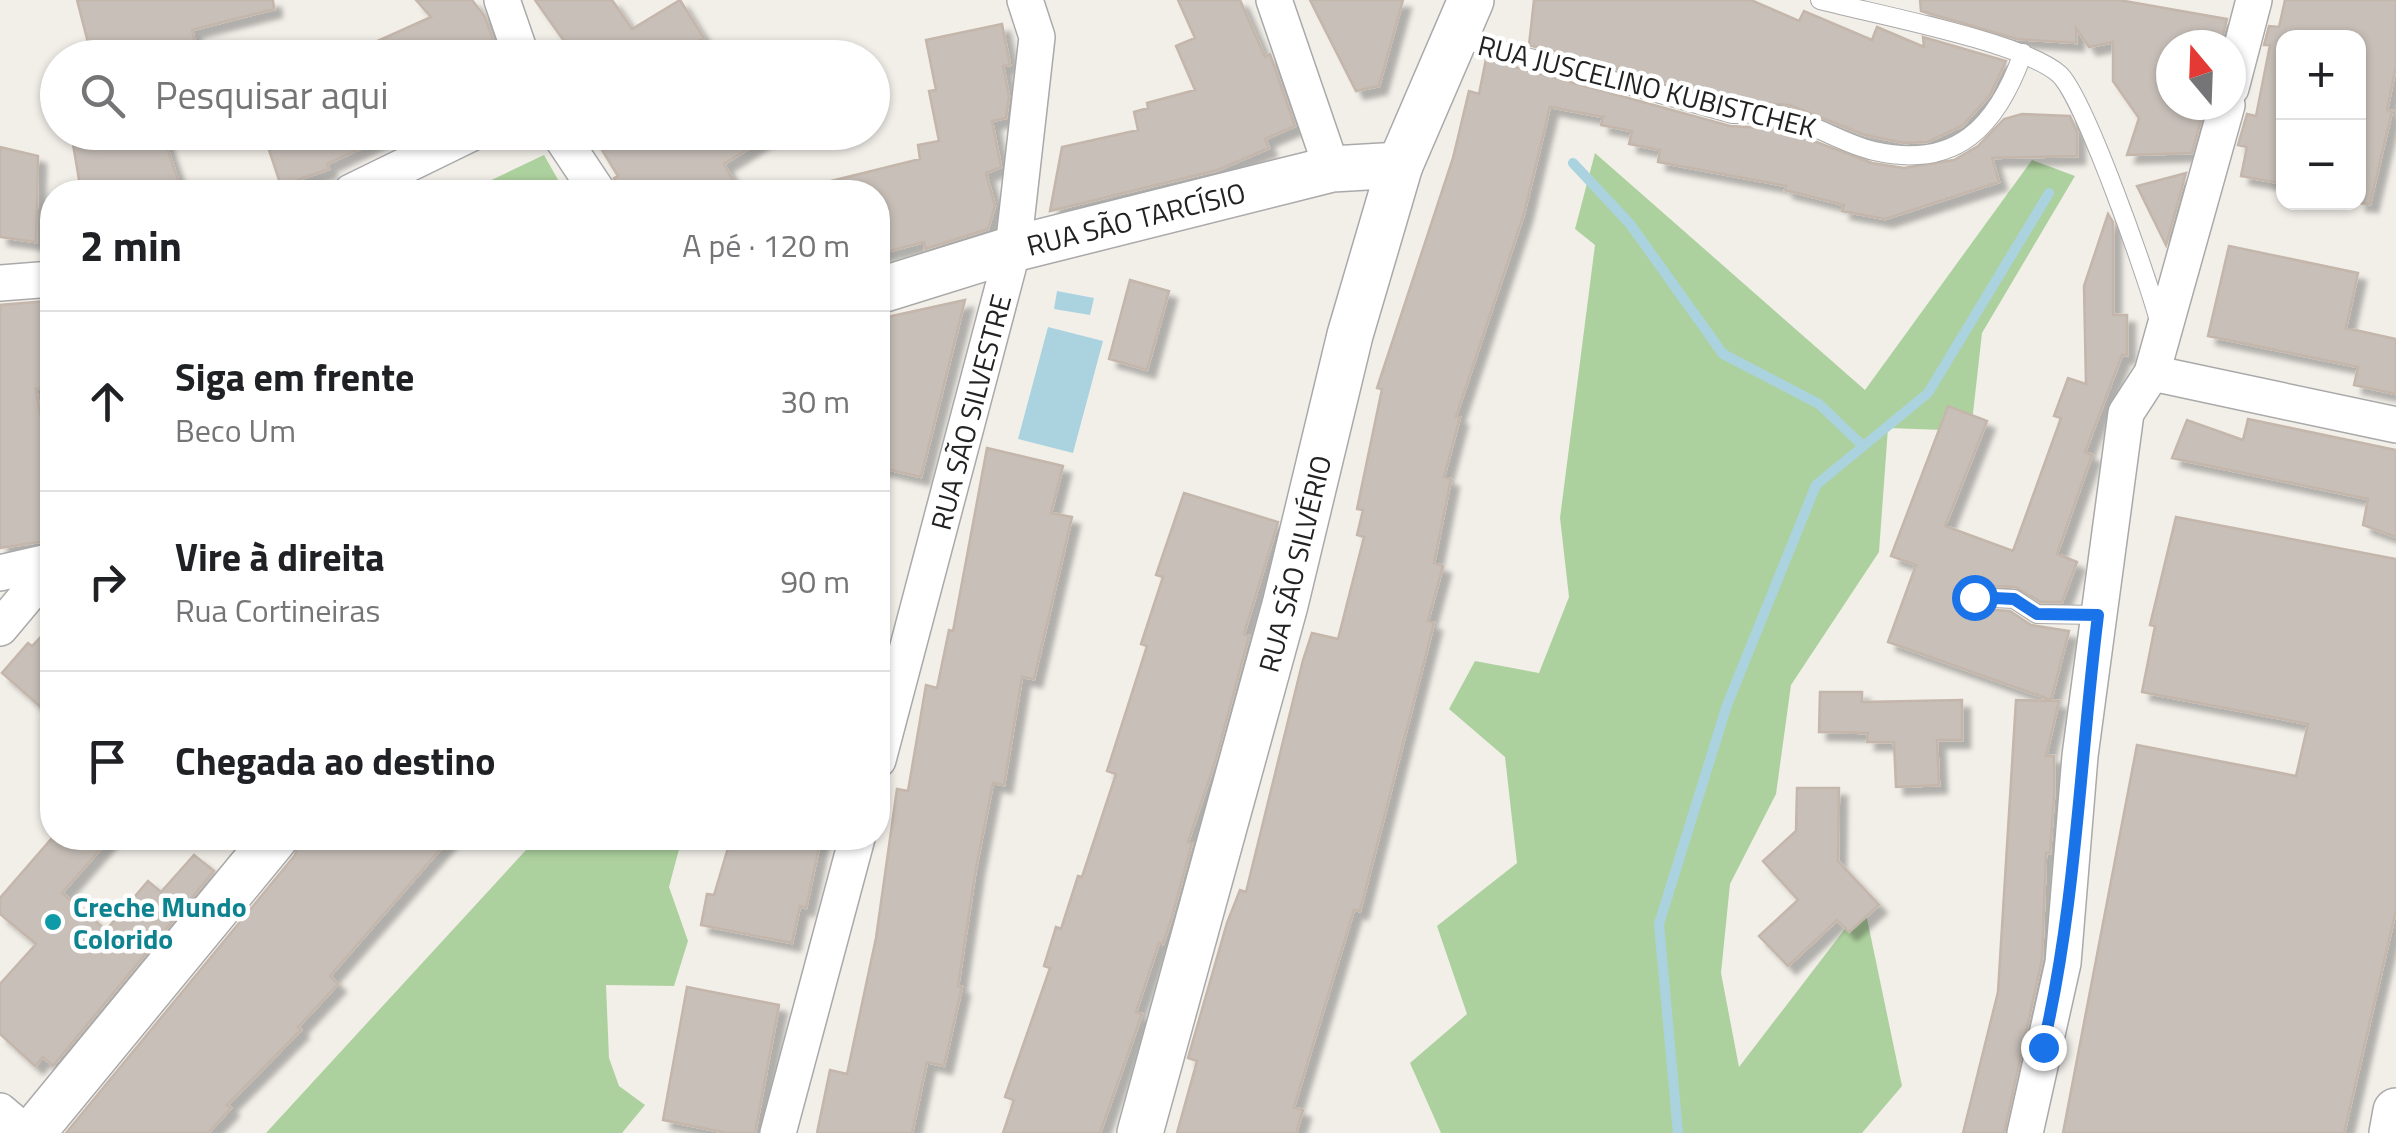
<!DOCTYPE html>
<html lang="pt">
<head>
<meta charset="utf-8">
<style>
  body { margin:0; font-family:"Titillium Web",sans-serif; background:#f2f2f2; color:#202124 }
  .controls { position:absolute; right:30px; top:30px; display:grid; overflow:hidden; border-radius:20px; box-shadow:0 2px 8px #0004 }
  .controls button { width:90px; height:90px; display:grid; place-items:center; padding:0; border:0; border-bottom:2px solid #e0e0e0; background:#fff; color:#202124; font:50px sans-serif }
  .compass { position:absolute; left:2156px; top:30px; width:90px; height:90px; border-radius:50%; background:#fff; box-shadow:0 2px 8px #0004; rotate:341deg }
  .stop { position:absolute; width:30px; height:30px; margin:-22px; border:8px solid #1a73e8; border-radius:50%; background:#fff }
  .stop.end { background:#1a73e8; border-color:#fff; box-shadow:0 2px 10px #0008 }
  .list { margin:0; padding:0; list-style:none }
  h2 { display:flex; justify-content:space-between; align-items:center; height:130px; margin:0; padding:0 40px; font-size:42px }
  h2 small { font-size:32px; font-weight:400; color:#757577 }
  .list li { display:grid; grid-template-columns:65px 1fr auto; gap:30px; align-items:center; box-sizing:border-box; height:180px; padding:0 40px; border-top:2px solid #e0e0e0 }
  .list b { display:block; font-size:38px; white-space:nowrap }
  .list p { margin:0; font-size:32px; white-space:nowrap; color:#757577 }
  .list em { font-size:32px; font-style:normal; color:#757577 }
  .icon { flex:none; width:55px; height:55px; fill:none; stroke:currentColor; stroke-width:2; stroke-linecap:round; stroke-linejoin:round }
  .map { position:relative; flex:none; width:2396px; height:1133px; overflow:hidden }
  .search { position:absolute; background:#fff; box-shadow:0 2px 8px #0004; left:40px; top:40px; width:850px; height:110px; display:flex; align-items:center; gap:25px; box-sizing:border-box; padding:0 35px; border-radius:55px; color:#757577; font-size:38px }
  .panel { position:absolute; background:#fff; box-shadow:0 2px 8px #0004; left:40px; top:180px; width:850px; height:670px; border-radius:40px }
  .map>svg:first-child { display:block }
  .forest { fill:#add19e }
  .water { fill:#aad3df }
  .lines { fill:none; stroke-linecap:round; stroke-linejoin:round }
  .stream { stroke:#aad3df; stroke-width:10 }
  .building { fill:#c7bfb8; stroke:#c4b6ab; stroke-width:2.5; filter:url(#shadow) }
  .service-casing { stroke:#a9a9a9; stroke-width:20 }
  .minor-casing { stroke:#a9a9a9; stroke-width:38 }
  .tertiary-casing { stroke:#a9a9a9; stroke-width:48 }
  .service { stroke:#fff; stroke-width:18 }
  .minor { stroke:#fff; stroke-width:35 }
  .tertiary { stroke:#fff; stroke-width:45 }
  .route { stroke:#1a73e8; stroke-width:12 }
  .culture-dot { fill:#0f9aa8; stroke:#fff; stroke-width:4 }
  .labels { text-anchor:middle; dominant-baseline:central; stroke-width:9; stroke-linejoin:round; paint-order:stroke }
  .street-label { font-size:28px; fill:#222; stroke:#fff }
  .culture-label { font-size:28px; font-weight:bold; fill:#0d838f; stroke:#fff; text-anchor:start }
</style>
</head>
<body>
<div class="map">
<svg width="2396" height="1133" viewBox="0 0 2396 1133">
  <defs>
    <filter id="shadow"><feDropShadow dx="8" dy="8" stdDeviation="2.5" flood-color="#0004"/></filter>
  </defs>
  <rect width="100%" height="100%" fill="#f2efe9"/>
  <!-- forest -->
  <path class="forest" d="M1595,153L1865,390L2032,160L2075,176L1982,333L1971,431L1888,428L1879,552L1791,685L1776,794L1730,884L1721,973L1739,1067L1864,904L1902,1086L1862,1133H1441L1410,1063L1467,1014L1437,926L1517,863L1505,757L1449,709L1475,661L1539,673L1569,597L1560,518L1595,245L1575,229Z
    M544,155L565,192H466Z
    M537,838H682L669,887L688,941L674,986L606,985L609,1058L619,1086L645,1105L622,1133H266Z"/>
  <!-- water -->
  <path class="water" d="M1057,291L1094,298L1090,315L1054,309Z
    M1048,327L1103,341L1073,453L1018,439Z"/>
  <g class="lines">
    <!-- stream -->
    <path class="stream" d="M1573,163L1630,224L1723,354L1819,404L1863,446
      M1678,1133L1659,924L1727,705L1816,485L1928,393L2049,193"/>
  </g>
  <!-- building -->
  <path class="building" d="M77,0H273L274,9L192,30L195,43L139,58H92Z
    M416,0H472L485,17L494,43L485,58H340L431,17Z
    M535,0H612L632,29L680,0L704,38L694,44L702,58H576Z
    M1178,0H1240L1265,57L1270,54L1295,126L1265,139L1269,148L1218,170L1050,211L1062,147L1138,130L1134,112L1148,108L1147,103L1195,90L1176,46L1195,38Z
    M1310,0H1403L1379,86L1356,91Z
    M1534,0H1751L1799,21L1804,11L1872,40L1877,27L1924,47L1923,37L2006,61L1990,95L1962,126L1927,142L1904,143L1865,135L1789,105L1735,101L1529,45Z
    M1920,0H2119L2227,19L2220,45H2171V105H2205L2192,153L2127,155L2139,118L2113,81V42L2089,47L2076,28V43L2017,39L1921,11Z
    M2285,0H2396V66L2387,110L2392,111L2370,204L2358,203V38H2284V184L2241,176L2247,147L2238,145L2247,114L2256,116L2270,45H2264L2269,26L2279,27Z
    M1002,24L1010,65L1003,66L1009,96L1006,118L992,121L1001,167L986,173L995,206L988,229L925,249L924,242L878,254V192H824L823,183L920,159L918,145L939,141L929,91L936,90L926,40Z
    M1486,59L1730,126L1782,129L1872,163L1904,168L1954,160L1978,146L2004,119L2022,114L2070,116L2077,132V156L1992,158L1999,182L1885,219L1842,211L1844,205L1785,190L1786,186L1658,162L1660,150L1629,144L1632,131L1601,125L1603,117L1550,107L1524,214L1456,416L1460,417L1444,477L1451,479L1434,563L1443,566L1428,621L1434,623L1360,911L1354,910L1294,1107L1303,1110L1296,1133H1177L1197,1061L1188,1058L1227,923L1240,890L1246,892L1303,660L1312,633L1338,639L1364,537L1357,535L1363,510L1357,509L1382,389L1377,388L1453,158L1469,91L1479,94Z
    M71,132H162L182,192H81Z
    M263,132H396L327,164L329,169L281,186Z
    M591,132H775L724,164L740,192H619L614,178L618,176Z
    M0,147L38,156L36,242L0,237Z
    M2186,173L2166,245L2137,186Z
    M2108,214L2113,222V315H2127V355H2122L2085,452L2092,455L2057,554L2077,562L2062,602H2041L2015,587L1974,585L1962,595L1968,608L2010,611L2031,625L2069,631L2051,700L1888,642L1916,565L1891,556L1948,406L1987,421L1945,526L2013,551L2061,418L2054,416L2068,378L2086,384L2084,286Z
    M2229,246L2358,273L2346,328L2396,339V394L2354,385L2358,367L2208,336Z
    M1130,280L1169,291L1147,370L1109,359Z
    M965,300L921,477L878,467V319Z
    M46,301L52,386L36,389L52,485V540L0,548V305Z
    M2248,419L2396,450V537L2363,525L2368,499L2172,458L2187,420L2243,440Z
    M987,448L1063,466L1051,513L1072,517L1034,679L1022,677L1004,785L993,783L976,868L958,986L962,987L944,1066L927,1062L912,1133H817L830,1070L847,1074L876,938L897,789L908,791L926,685L937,688L949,630L953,631Z
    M1184,493L1278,522L1244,634L1249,636L1216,759L1188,842L1192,843L1172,917L1163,944L1159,943L1136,1012L1142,1014L1100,1133H1003L1014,1100L1005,1097L1050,968L1044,966L1056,927L1061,929L1078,876L1082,877L1116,774L1107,771L1147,646L1141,644L1163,577L1156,575Z
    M2176,517L2396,559V910L2344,1133H2063L2137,745L2296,776L2308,724L2142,692L2155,626L2150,625Z
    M52,625V717L2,673L28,643L32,646Z
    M1820,692H1862V702L1962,700V740H1937L1939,785L1896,787L1894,742H1867L1868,733L1819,732Z
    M2016,700L2059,701L2046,756H2054V796L2050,853H2046L2042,959L2004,1133H1963L1998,992Z
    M1797,788H1839L1838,861L1879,905L1849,932L1837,920L1788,966L1759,936L1798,900L1763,861L1796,831Z
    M52,838H110L62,893L106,930L148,881L161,892L194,855L214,871L53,1066L43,1057L35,1066L0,1034V984L36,944L0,914V898Z
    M301,838H450L330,976L338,984L298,1027L301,1030L227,1105L231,1108L208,1133H66L295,855Z
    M731,838H821L806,908L800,906L792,943L701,925L707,894L714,895Z
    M687,987L779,1005L755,1133H727L663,1120Z"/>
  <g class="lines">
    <defs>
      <path id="service" d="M1820,0C1874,14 2023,42 2059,74C2084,96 2149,282 2159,321
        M1454,37L1733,114C1745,114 1759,112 1772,114C1808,119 1839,143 1874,151C1957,170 1997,126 2023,53
        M1974,597L2014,599L2037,614L2098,615"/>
      <g id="minor">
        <path d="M502,0L522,58"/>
        <path d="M1274,0L1332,169"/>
        <path d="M2231,88L2254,0"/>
        <path d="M558,132L598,192"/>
        <path d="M351,192L474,132"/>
        <path d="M0,283L52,279"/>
        <path d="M2152,373L2396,425"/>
        <path d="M0,573L52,561"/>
        <path d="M0,628L52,566"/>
        <path id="s1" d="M878,760L1013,249L1037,37L1025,0"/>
        <path d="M0,1111L26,1133"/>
        <path d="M778,1133L857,838"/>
        <path d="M2025,1133L2063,963L2080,756L2126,413L2152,373L2227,105"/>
      </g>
      <g id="tertiary">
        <path id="s2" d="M878,291L1013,249L1332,169L1400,165"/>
        <path d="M32,1133L275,838"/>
        <path id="s3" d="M1140,1133L1285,605L1350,335L1400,165L1471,0"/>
        <path d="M2392,1133L2396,1111"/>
      </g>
    </defs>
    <!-- service casing -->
    <use href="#service" class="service-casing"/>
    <!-- minor casing -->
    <use href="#minor" class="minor-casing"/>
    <!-- tertiary casing -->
    <use href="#tertiary" class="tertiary-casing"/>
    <!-- service -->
    <use href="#service" class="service"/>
    <!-- minor -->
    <use href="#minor" class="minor"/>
    <!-- tertiary -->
    <use href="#tertiary" class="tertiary"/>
  </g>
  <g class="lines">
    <!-- route -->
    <path class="route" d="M1974,597L2014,599L2037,614L2098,615C2080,759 2076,906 2043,1047"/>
  </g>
  <!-- markers -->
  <circle class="culture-dot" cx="53" cy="922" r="10"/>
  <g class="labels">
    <!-- street labels -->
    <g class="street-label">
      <text transform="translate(1647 86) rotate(14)">RUA JUSCELINO KUBISTCHEK</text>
      <text stroke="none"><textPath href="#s2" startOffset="268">RUA SÃO TARCÍSIO</textPath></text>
      <text stroke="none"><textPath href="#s1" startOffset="360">RUA SÃO SILVESTRE</textPath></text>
      <text stroke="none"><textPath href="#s3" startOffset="590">RUA SÃO SILVÉRIO</textPath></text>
    </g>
    <!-- culture labels -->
    <g class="culture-label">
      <text x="73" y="906">Creche Mundo<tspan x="73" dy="32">Colorido</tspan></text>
    </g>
  </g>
</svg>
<div class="controls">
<button>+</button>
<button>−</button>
</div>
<svg class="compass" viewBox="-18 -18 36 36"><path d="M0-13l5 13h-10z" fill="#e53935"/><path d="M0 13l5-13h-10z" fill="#757577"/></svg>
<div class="stop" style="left:1974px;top:597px"></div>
<div class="stop end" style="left:2043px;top:1047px"></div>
<div class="search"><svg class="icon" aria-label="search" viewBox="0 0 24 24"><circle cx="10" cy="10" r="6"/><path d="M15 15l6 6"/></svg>Pesquisar aqui</div>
<section class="panel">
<h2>2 min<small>A pé · 120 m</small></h2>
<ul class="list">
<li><svg class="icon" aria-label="ahead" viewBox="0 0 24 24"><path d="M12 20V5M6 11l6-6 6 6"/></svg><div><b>Siga em frente</b><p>Beco Um</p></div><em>30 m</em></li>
<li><svg class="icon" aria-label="right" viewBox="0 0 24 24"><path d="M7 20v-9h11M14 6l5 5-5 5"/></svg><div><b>Vire à direita</b><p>Rua Cortineiras</p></div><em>90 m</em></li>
<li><svg class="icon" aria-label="arrive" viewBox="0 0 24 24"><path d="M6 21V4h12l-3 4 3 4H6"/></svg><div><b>Chegada ao destino</b></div></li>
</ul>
</section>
</div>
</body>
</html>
